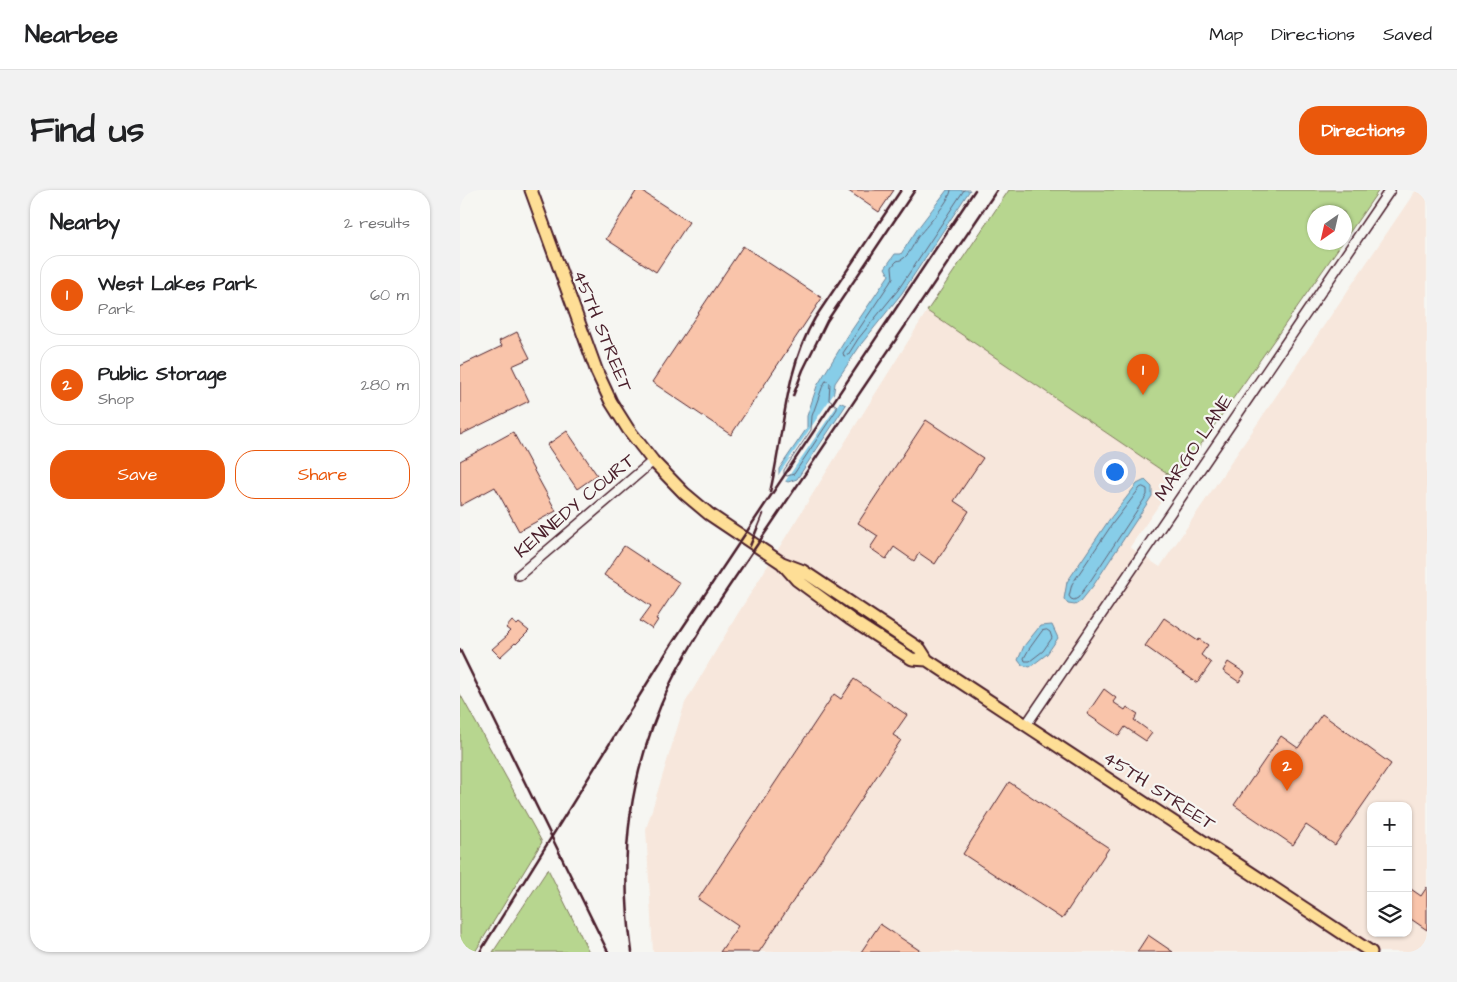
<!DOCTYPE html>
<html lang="en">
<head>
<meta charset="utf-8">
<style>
  body { margin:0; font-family:"Architects Daughter",sans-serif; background:#f2f2f2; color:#202124 }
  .controls { position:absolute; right:15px; bottom:15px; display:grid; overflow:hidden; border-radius:10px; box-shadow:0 1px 4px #0004 }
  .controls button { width:45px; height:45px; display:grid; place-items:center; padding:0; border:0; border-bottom:1px solid #e0e0e0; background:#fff; color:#202124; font:25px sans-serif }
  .compass { position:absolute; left:847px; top:15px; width:45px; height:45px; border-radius:50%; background:#fff; box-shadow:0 1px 4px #0004; rotate:214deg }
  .you { position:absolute; left:654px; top:281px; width:18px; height:18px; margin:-12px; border:4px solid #fff; border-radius:50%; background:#1a73e8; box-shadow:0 0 0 8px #1a73e833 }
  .badge { display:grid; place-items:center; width:32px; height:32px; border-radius:50%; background:#ea580c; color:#fff; font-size:16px; font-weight:700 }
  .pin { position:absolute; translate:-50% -41px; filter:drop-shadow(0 1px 2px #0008) }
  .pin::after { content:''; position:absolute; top:26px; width:18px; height:15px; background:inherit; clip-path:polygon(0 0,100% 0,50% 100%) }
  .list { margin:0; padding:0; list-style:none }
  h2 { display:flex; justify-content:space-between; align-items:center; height:65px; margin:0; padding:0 20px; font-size:21px }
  h2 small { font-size:16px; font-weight:400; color:#757577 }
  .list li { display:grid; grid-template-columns:32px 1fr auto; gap:15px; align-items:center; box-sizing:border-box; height:80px; margin:0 10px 10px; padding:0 10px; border:1px solid #e0e0e0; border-radius:20px }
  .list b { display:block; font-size:19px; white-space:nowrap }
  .list p { margin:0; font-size:16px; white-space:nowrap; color:#757577 }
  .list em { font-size:16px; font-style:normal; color:#757577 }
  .actions { display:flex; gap:10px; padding:15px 20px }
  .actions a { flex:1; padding:11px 0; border:1px solid #ea580c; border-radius:20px; text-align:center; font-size:18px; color:#ea580c }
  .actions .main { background:#ea580c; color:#fff }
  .icon { flex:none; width:28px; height:28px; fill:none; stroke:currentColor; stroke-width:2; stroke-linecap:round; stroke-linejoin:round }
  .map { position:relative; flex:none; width:967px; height:762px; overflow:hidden; border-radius:20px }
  header { display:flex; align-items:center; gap:30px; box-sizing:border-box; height:70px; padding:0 25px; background:#fff; border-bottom:1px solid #e0e0e0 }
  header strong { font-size:24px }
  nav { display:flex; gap:28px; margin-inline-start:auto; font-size:18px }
  .intro { display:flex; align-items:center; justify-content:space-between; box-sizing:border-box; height:120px; padding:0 30px }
  h1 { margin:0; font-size:35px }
  .button { padding:12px 22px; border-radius:20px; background:#ea580c; color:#fff; font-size:18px; font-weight:700 }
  main { display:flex; gap:30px; padding:0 30px }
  aside { flex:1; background:#fff; border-radius:20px; box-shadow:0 1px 4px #0004 }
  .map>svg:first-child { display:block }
  .built { fill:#f7e7dc; fill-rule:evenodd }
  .green { fill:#b7d68f; stroke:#807a5d }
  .water { fill:#87cde8; stroke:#6f879c }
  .pier { fill:#f6f6f2 }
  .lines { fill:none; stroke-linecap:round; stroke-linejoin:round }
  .shore { stroke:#626577; stroke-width:1 }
  .building { fill:#f9c4aa; stroke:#4a1f2b }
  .minor-casing { stroke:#4a1f2b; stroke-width:12 }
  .major-casing { stroke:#4a1f2b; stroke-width:15 }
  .minor { stroke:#f6f6f2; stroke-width:9 }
  .major { stroke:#fede96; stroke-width:11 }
  .rail { stroke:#4a1f2b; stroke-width:2.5 }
  .labels { text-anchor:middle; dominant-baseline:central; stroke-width:4.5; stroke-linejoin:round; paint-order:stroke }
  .street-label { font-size:19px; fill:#4a1f2b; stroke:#f6f6f2 }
</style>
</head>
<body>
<header>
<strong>Nearbee</strong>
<nav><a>Map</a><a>Directions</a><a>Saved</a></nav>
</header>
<div class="intro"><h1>Find us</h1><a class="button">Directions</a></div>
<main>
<aside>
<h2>Nearby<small>2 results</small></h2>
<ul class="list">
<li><span class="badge">1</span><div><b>West Lakes Park</b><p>Park</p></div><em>60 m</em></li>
<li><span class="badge">2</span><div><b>Public Storage</b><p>Shop</p></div><em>280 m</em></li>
</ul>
<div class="actions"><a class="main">Save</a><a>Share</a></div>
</aside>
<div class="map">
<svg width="967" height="762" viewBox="0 0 967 762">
  <rect width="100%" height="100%" fill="#f6f6f2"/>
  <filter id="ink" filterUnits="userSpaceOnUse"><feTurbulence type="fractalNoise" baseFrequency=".02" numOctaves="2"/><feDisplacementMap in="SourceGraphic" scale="10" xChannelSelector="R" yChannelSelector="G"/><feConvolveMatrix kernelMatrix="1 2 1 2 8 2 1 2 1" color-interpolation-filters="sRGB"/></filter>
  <g filter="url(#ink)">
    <!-- built -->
    <path class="built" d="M956,0H967V762H193L186,639L225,513L277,425L467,121L716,290L670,357L700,377ZM911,616H948V743H911Z"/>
    <!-- green -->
    <path class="green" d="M549,0H919L885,49L884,22H854V52L882,53L716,290L467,121Z
      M0,504L82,652L15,762H0Z
      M88,679L129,762H33Z"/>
    <!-- water -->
    <path class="water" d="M487,0H510L442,103L402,153L375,193L373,209L386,215L337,289L328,292L319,288V279L347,238V226L357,196L389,144L429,85L425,78L435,64H441L458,38Z
      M685,290L692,297V306L633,396L621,411L615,415L608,414L604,409L607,392L649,330L677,294Z
      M592,435L598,448L587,464L570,477L562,475L558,470L564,456L580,436Z"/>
    <!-- pier -->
    <path class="pier" d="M377,199L376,207L381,210L324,293L318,290L319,288L317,287Z"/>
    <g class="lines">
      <!-- shore -->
      <path class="shore" d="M491,0C490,12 465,37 457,48C454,54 449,64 444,68C437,73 439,67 432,77L433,88L383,163L384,166L388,165L398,149L438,100L504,0
        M366,191H368L370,193L369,210L377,216V219L334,284L327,286L324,284V280L351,240L352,226L362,198Z
        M683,297L687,299V305L629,393L618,408L614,410L611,409L609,406L612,394L653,333L680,298Z
        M587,440L590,442L592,448L583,461L570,471H565L564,468L569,459L582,441Z"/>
    </g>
    <!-- building -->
    <path class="building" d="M177,0H180L229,32L196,82L146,49Z
      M387,0H434L419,22Z
      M283,56L362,108L271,245L192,192Z
      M57,142L70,168L52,176L69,211L0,245V176L42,156L39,151Z
      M466,230L523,268L494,311L509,321L475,374L459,363L454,371L434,357L426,369L410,358L418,346L398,333Z
      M107,241L137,285L117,299L87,255Z
      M53,242L96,321L59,341L35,297L0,316V271Z
      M164,356L220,393L196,429L198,430L192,439L180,431L191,416L144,385Z
      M704,428L738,451L739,449L748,455L741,465L751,473L737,493L685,456Z
      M52,431L57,435L59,433L69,441L56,454L55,453L40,467L32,459L47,446L46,445L50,441L46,438Z
      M768,472L785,483L779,492L763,481Z
      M394,489L447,525L433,545L441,550L299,762H260L278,736L238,709L374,504L381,509Z
      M644,499L656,508L653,512L665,520L667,517L678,524L674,530L692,543L686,551L665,537L659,546L627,524Z
      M862,524L931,574L875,655L846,635L833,655L774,615L821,546L838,558Z
      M549,592L649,658L602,729L503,664Z
      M948,697L961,706L967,697V740L948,727Z
      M420,734L462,762H401Z
      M688,745L713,762H677Z"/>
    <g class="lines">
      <defs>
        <path id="minor" d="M59,385L193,271
          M566,535L930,0"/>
        <path id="major" d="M71,0L137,182L151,212L168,239L193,271L224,303L249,324L322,373L337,390L390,429L452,469L467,470
          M322,373L343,381L460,459L467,470L911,762"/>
      </defs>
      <!-- minor casing -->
      <use href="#minor" class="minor-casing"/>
      <!-- major casing -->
      <use href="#major" class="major-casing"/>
      <!-- minor -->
      <use href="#minor" class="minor"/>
      <!-- major -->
      <use href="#major" class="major"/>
      <!-- rail -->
      <path class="rail" d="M333,206L343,180L367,131L455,0
        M310,302C324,244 324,181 355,128L441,0
        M290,356L303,324
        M0,460L148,762
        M20,762L211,455L515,0
        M172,762C158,664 169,582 211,492C221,471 234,452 245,432L537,0"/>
    </g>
  </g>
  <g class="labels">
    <!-- street labels -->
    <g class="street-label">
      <text transform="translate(142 141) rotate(68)">45TH STREET</text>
      <text transform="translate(734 258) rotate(-56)">MARGO LANE</text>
      <text transform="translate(115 316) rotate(-40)">KENNEDY COURT</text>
      <text transform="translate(699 601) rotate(33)">45TH STREET</text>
    </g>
  </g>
</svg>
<div class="controls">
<button>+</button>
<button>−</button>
<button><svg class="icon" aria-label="layers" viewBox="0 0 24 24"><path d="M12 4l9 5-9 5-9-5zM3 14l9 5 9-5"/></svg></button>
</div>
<svg class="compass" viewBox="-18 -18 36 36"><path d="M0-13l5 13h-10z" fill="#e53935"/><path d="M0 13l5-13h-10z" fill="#757577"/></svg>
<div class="you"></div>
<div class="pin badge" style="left:683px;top:205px">1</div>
<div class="pin badge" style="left:827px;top:601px">2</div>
</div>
</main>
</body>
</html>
